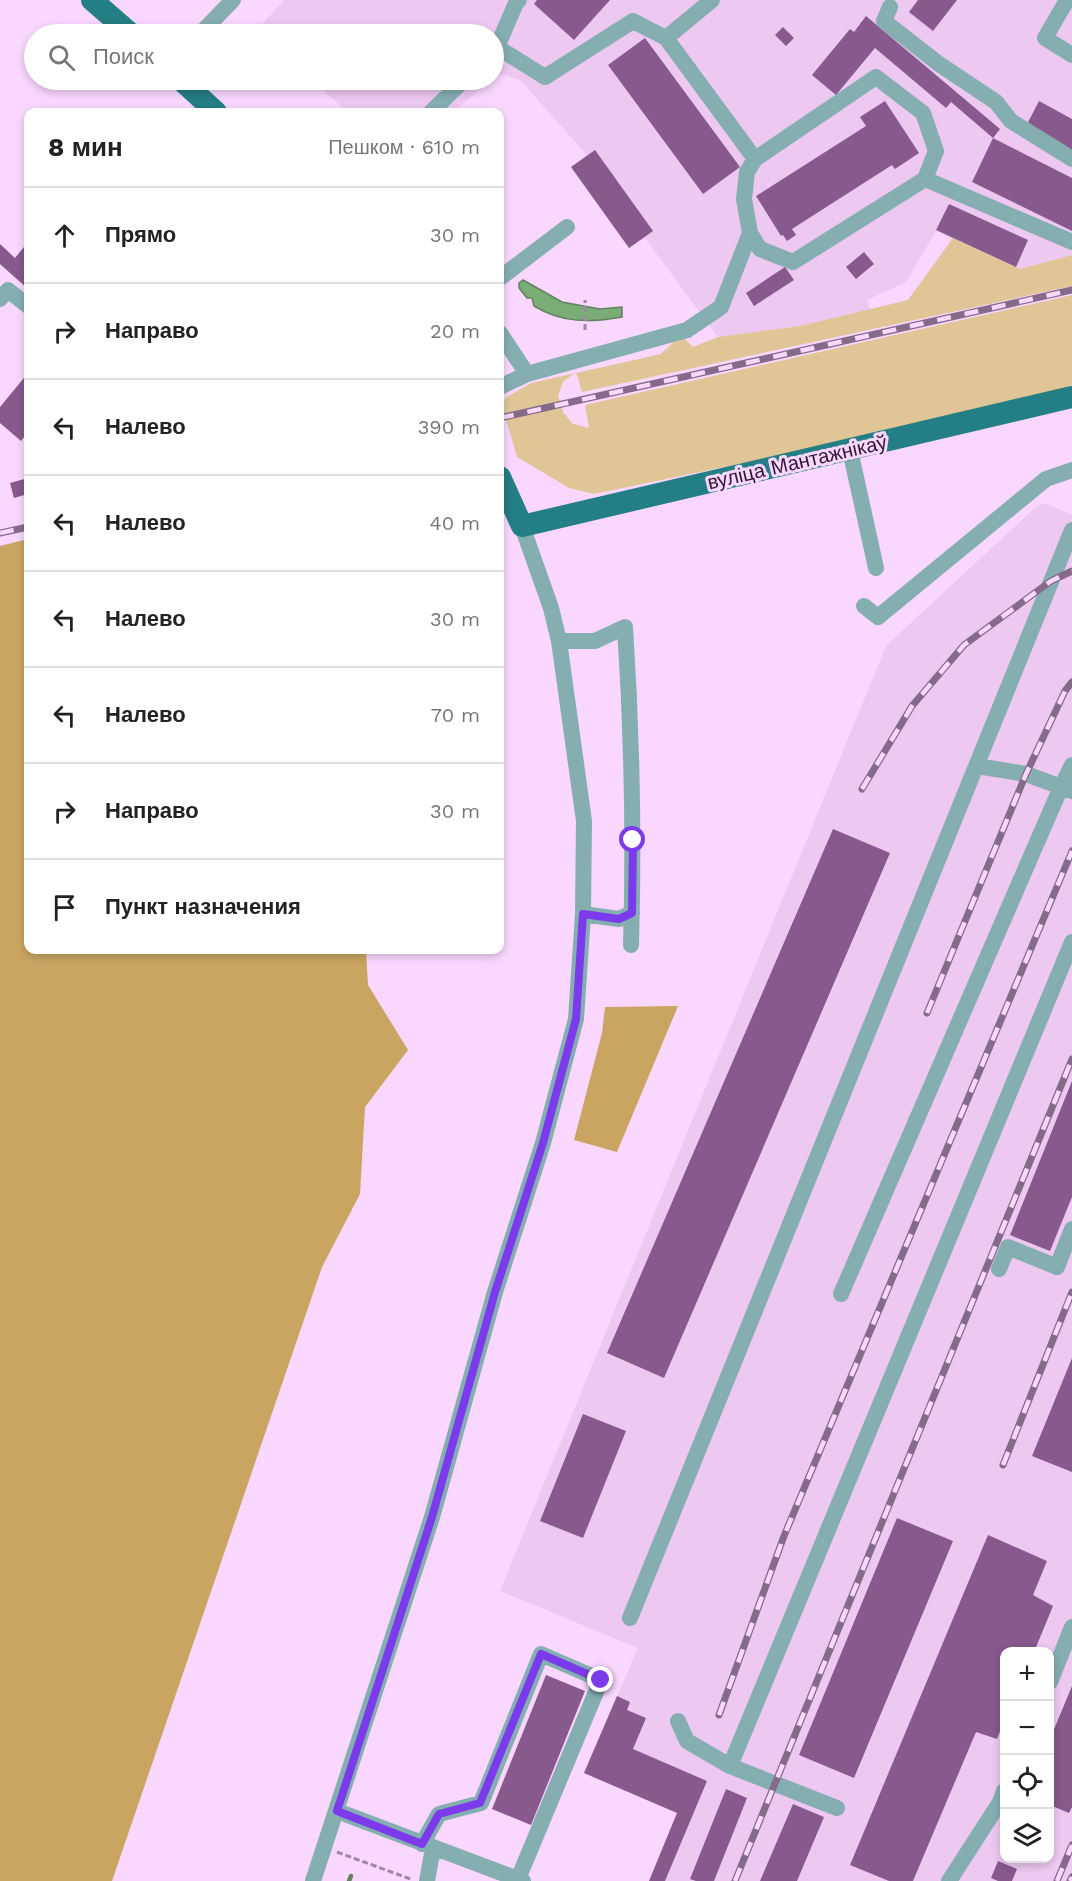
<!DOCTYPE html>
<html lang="ru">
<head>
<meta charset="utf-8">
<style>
  body { margin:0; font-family:"Work Sans",sans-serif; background:#f2f2f2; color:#222 }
  .controls { position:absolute; right:18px; bottom:18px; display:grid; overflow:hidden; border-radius:12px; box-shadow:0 3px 9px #0003 }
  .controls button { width:54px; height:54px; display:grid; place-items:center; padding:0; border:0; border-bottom:2px solid #e0e0e0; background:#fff; color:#222; font:30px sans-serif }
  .stop { position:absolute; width:18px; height:18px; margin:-14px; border:4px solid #7c3aed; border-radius:50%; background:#fff }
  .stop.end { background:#7c3aed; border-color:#fff; box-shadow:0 2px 6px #0008 }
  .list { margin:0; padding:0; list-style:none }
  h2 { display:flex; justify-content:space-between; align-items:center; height:78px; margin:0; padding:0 24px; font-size:26px }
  h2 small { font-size:20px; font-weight:400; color:#767676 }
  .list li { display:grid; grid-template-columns:39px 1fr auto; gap:18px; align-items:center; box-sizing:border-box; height:96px; padding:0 24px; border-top:2px solid #e0e0e0 }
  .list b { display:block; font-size:22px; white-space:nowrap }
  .list em { font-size:20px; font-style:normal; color:#767676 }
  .icon { flex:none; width:33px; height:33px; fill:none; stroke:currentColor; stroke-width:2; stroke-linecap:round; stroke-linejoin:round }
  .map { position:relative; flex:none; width:1072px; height:1881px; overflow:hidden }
  .search { position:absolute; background:#fff; box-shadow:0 3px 9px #0003; left:24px; top:24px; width:480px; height:66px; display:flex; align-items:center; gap:15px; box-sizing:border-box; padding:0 21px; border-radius:33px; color:#767676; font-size:22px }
  .panel { position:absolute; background:#fff; box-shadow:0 3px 9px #0003; left:24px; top:108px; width:480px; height:846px; border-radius:12px }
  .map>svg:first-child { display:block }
  .built { fill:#edc8f1; fill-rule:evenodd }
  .green { fill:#e0c697 }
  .forest { fill:#c9a561 }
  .water { fill:#7aad75; stroke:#648161; stroke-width:1.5 }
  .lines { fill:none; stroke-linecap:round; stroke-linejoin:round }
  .stream { stroke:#648161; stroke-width:4.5 }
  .building { fill:#87598d }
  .path { stroke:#a285a6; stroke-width:3; stroke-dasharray:6 3; stroke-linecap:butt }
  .minor { stroke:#85aeb1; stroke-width:16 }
  .major { stroke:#237e85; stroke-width:22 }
  .rail-casing { stroke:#856b89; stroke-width:7 }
  .rail { stroke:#f9d7fe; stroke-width:4.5; stroke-dasharray:14; stroke-linecap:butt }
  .route { stroke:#7c3aed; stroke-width:8 }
  .labels { text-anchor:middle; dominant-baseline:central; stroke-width:6; stroke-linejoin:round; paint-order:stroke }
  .street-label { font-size:20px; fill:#2f1a32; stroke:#f9d7fe }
</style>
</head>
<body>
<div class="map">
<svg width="1072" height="1881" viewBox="0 0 1072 1881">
  <rect width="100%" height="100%" fill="#f9d7fe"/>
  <!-- built -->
  <path class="built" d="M284,0H1072V255L1020,269L936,231L906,282L867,300L870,310L800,326L718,337L645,238L629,248L571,167L587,155L520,80L503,74L494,78V34H262L257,30Z
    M311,80H491L453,112H348Z
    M1045,503L1072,515V1881H649L677,1813L584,1773L638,1648L500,1591L886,646L1037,506ZM1004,1652H1050V1858H1004Z"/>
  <!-- green -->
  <path class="green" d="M953,238L1020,269L1072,255V286L582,392L576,372L563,382L558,395L563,412L573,424L589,428L585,405L1072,295V387L796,452L594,494L569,488L517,457L503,409L505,398L531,383L661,354L681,335L693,347L718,337L800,326L908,300Z"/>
  <!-- forest -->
  <path class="forest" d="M28,539V950H366L368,985L408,1050L365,1107L360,1194L322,1267L112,1881H0V546Z
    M678,1006L617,1152L574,1140L602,1033L605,1007Z"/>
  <!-- water -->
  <path class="water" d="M523,280L562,302L600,309L622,307V317C590,323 562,323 534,306L532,298H527L519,288V283Z"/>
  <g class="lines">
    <!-- stream -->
    <path class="stream" d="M349,1881L351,1876"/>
  </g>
  <!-- building -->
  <path class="building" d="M537,0H610L574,40L534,4Z
    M918,0H957L933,31L909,12Z
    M866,16L1000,129L993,138L951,102L946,108L875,48L836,95L812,75L850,29L854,32Z
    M783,27L794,38L786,46L775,35Z
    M645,38L740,167L703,194L608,65Z
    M885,101L919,153L895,169L892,165L792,229L796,235L787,241L783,235L781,236L756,196L866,126L860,117Z
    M1039,101L1072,119V152L1025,128Z
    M993,138L1072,178V231L972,182Z
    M595,150L653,231L629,248L571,167Z
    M949,204L1028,240L1016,267L936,230Z
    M28,242V265L27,267L28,269V289L0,264V244L15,258Z
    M864,252L874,264L856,279L846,267Z
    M785,267L794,280L754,306L746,293Z
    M28,373V439L25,436L21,441L0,423V407Z
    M28,478V494L14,498L10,483Z
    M833,829L890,853L664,1378L607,1353Z
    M1072,1081V1197L1050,1251L1010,1235Z
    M1072,1358V1472L1032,1456Z
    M583,1414L626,1431L583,1538L540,1521Z
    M897,1518L953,1541L854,1778L799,1755Z
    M988,1535L1047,1561L1033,1595L1053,1606L1034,1652H1004V1721L997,1739L976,1732L913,1881H889L850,1865Z
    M546,1675L585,1691L531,1825L492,1809Z
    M1072,1686V1807L1069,1813L1050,1805V1739Z
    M617,1696L630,1702L627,1710L646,1718L633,1749L707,1781L665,1881H649L677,1813L584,1773Z
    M726,1789L747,1798L714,1881H696L690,1879Z
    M793,1804L824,1817L797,1881H760Z
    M998,1861L1017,1869L1012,1881H998L991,1878Z"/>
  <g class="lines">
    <!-- path -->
    <path class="path" d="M585,330V300
      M337,1852L413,1880"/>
    <!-- minor -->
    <path class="minor" d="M1067,0L1045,38L1072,55
      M890,7L884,21L939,64L996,102L1011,121L1072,159
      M200,34L233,0
      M666,38L712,0
      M497,47L545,77L633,21L666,38L755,159
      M494,51L497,47L516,3L519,0
      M876,77L923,113L936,151L925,179L793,262L760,249L750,233L744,199L747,172L755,159Z
      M431,112L464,80
      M925,179L1072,242
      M500,278L567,227
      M0,299L8,290L28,306
      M500,333L527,374
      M500,387L527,374L687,330L721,307L750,233
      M850,450L876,568
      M864,606L878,617L1046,479L1072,470
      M559,641H595L625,627C632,733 634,839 631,945
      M977,766L1026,774L1072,791
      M583,914L619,919L632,913
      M999,1269L1008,1247L1057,1267L1072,1229
      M841,1294L1061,787L1072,765
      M630,1618L1072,530
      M1050,1682L1072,1627
      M678,1721L687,1741L730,1766L837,1808
      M730,1766L1072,942
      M337,1811L523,1881
      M422,1844L439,1814L481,1803L541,1654L601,1680L518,1879
      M313,1881L432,1517L495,1292L543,1143L576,1019L583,914L584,821L559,641L551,608L522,526
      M427,1881L433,1848
      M949,1881L1000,1802L1004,1791"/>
    <!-- major -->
    <path class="major" d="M92,0L131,34
      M181,80L216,112
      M500,477L522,526L1072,397"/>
    <defs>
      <path id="rail" d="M500,418L1072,290
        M0,533L28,527
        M862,789L912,706L964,645L1051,581L1072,571
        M927,1013L1026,774L1065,691L1072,682
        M1003,1465L1072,1292
        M719,1715L784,1536L1072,851
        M735,1881L1072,1059
        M1057,1881L1072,1845
        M1070,1881L1072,1877"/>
    </defs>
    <!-- rail casing -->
    <use href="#rail" class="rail-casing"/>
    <!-- rail -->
    <use href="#rail" class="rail"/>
  </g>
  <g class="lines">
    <!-- route -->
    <path class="route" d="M601,1680L541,1654L480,1803L439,1814L422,1844L337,1811L432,1517L495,1292L543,1143L576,1019L583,914L619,919L632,913L633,840"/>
  </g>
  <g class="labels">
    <!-- street labels -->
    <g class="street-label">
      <text transform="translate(797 462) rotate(-13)">вуліца Мантажнікаў</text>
    </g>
  </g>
</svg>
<div class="controls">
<button>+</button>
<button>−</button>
<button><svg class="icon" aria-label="locate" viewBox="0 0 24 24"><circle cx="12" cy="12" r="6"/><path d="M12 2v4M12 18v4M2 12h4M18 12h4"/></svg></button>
<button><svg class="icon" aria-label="layers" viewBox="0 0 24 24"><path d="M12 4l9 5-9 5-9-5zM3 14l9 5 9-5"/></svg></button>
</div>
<div class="stop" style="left:633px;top:840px"></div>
<div class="stop end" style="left:601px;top:1680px"></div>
<div class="search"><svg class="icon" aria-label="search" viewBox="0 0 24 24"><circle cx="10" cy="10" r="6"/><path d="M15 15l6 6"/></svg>Поиск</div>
<section class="panel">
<h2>8 мин<small>Пешком · 610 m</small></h2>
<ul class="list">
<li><svg class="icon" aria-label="ahead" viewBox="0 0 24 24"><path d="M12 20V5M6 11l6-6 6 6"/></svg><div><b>Прямо</b></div><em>30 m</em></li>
<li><svg class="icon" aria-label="right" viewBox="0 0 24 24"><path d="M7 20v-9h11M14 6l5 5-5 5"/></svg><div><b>Направо</b></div><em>20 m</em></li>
<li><svg class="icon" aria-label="left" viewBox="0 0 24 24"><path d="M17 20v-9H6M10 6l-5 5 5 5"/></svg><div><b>Налево</b></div><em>390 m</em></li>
<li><svg class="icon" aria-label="left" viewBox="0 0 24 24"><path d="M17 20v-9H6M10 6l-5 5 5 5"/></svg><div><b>Налево</b></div><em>40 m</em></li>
<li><svg class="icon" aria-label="left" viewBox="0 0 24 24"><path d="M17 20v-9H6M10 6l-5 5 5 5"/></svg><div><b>Налево</b></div><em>30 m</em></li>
<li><svg class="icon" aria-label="left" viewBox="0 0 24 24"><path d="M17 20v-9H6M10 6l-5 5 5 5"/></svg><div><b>Налево</b></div><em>70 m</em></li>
<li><svg class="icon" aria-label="right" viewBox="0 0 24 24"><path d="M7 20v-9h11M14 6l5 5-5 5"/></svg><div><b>Направо</b></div><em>30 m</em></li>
<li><svg class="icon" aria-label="arrive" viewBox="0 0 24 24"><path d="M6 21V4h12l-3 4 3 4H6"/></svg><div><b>Пункт назначения</b></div></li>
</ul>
</section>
</div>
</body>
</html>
